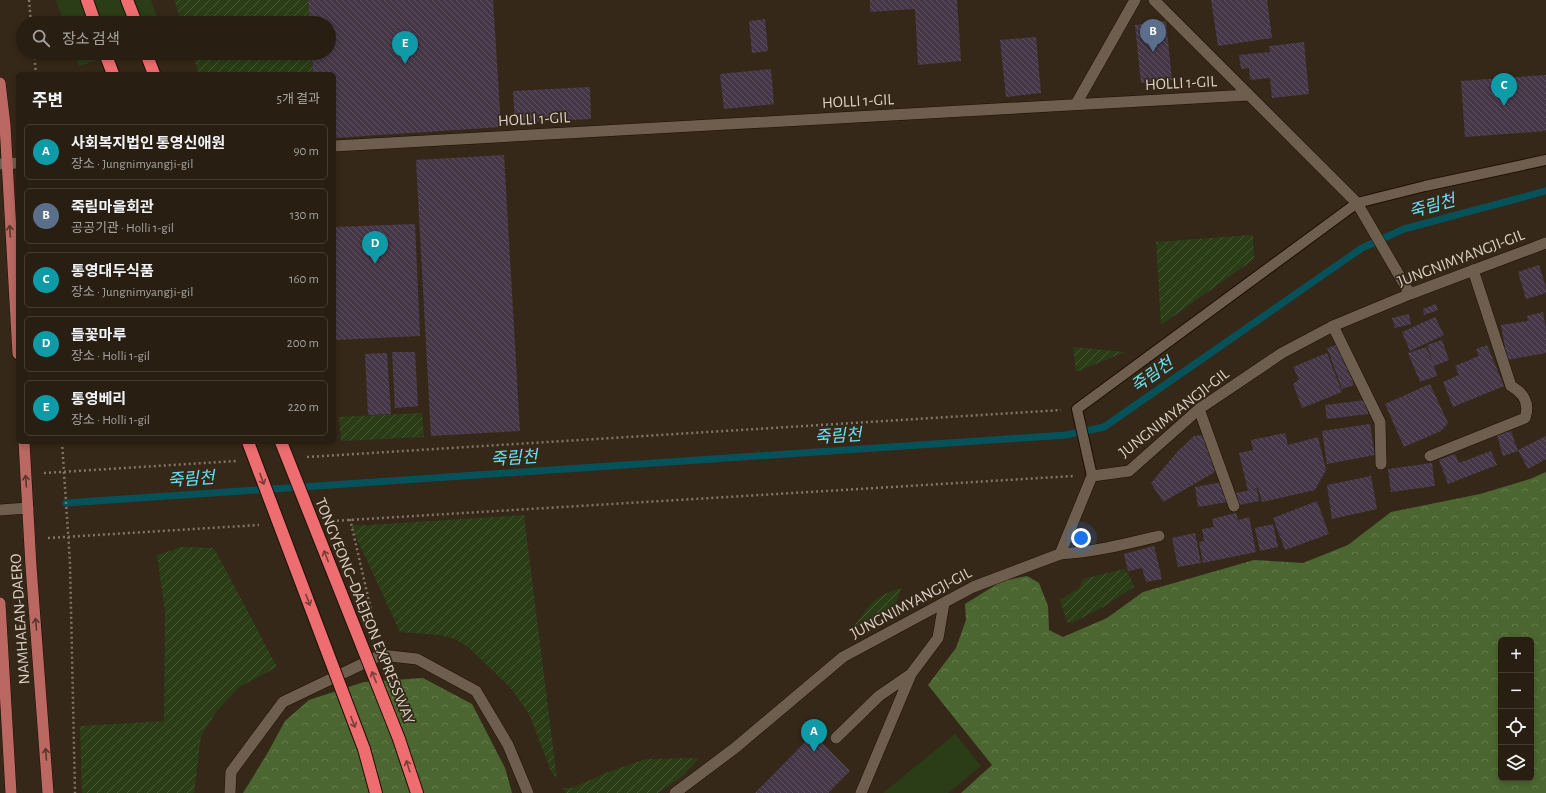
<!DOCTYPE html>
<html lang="ko">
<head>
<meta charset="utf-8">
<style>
  body { margin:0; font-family:"Alegreya Sans","Noto Sans KR",sans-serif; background:#342b20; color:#f1f3f6 }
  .controls { position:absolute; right:12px; bottom:12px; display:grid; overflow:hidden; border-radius:6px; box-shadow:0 2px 6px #0003 }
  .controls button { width:36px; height:36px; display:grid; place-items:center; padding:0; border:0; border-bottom:1px solid #443c32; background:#281e12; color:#f1f3f6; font:20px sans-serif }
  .you { position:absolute; left:1081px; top:538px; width:14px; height:14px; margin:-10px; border:3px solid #fff; border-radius:50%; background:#1a73e8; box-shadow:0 0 0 6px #1a73e833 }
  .badge { display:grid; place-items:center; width:26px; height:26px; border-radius:50%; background:#07d5b6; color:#fff; font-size:13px; font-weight:700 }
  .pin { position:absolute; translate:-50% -33px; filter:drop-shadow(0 1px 2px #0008) }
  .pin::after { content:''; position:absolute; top:21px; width:14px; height:12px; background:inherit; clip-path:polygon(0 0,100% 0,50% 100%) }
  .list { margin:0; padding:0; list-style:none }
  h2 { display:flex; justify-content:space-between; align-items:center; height:52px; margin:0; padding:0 16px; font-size:17px }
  h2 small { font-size:13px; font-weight:400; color:#a5a29f }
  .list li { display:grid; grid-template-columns:26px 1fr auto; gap:12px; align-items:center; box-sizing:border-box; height:56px; margin:0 8px 8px; padding:0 8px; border:1px solid #443c32; border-radius:6px }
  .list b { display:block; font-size:15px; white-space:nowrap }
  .list p { margin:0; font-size:13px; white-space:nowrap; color:#a5a29f }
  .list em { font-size:13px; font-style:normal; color:#a5a29f }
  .icon { flex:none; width:22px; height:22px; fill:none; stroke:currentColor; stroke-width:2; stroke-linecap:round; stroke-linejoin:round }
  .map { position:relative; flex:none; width:1546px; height:793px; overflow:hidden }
  .search { position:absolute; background:#281e12; box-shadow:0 2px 6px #0003; left:16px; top:16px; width:320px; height:44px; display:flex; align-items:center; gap:10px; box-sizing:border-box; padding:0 14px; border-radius:22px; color:#a5a29f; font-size:15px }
  .panel { position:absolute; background:#281e12; box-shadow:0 2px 6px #0003; left:16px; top:72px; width:320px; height:372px; border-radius:6px }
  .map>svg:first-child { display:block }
  .forest { fill:url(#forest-crowns); fill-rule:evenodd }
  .garden { fill:url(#garden-furrows) }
  .pitch { fill:#2a3d16 }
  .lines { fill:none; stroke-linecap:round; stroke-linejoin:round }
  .stream { stroke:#06525b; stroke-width:7 }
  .building { fill:url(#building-back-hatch) }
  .service-casing { stroke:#1d1003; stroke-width:12 }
  .pedestrian-casing { stroke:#1d1003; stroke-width:12 }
  .minor-casing { stroke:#1d1003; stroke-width:12 }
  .tertiary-casing { stroke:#1d1003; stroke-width:12 }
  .primary-casing { stroke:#1d1003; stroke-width:12 }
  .motorway-casing { stroke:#1d1003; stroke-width:14 }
  .path { stroke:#817568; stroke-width:2.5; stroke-dasharray:2 3; stroke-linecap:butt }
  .service { stroke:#6e5e4d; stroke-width:10 }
  .pedestrian { stroke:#6e5e4d; stroke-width:11 }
  .minor { stroke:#6e5e4d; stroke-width:11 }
  .tertiary { stroke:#6e5e4d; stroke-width:11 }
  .primary { stroke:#bb6762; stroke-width:11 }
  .motorway { stroke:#ee6d70; stroke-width:12 }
  .motorway-bridge-casing { stroke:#1d1003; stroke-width:14; stroke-linecap:butt }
  .motorway-bridge { stroke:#ee6d70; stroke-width:12 }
  .oneway { stroke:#57382a }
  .oneway2 { stroke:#764037 }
  .labels { text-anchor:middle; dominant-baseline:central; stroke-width:3.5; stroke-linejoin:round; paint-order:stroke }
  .street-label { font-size:16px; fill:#dbd2c8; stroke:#362818 }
  .water-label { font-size:17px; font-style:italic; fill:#64e3f4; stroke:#362818 }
</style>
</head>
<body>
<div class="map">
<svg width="1546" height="793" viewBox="0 0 1546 793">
  <defs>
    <pattern id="forest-crowns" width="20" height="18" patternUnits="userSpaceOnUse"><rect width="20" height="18" fill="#4c6631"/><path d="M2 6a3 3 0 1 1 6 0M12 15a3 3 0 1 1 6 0" fill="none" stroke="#657b4d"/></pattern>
    <pattern id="garden-furrows" width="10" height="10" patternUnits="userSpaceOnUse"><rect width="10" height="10" fill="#2a3d16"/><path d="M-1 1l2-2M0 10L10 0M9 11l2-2" fill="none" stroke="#485836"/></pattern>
    <pattern id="building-back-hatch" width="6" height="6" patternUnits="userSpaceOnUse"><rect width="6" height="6" fill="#453747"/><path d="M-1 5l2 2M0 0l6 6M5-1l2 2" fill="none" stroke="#5f5360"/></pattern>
  </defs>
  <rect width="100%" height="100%" fill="#362818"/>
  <!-- forest -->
  <path class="forest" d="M1546,472V793H961L992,765L928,685L956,648L966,620L965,604L1002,581L1027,576L1039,583L1048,606L1049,630L1063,637L1107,618L1143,592L1254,560L1303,563L1348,545L1391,512L1480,494L1530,479ZM1501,640H1531V778H1501Z
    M423,678L472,704L505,768L512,793H243L267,754L285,721L309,700L364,682Z"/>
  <!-- garden -->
  <path class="garden" d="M174,0H308L310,23H182Z
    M192,53H312L313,74H199Z
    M1253,235L1254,259L1161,325L1156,242Z
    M1073,347L1125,352L1076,372Z
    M422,413L424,437L341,441L339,417Z
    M524,515L525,524L557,779L551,771L529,714L510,687L468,647L455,639L440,635L400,632L351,526Z
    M182,547L214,548L277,667L239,687L216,712L201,736L194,793H82L80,726L164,721L165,612L157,555Z
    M1124,569L1129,575L1134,587L1103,607L1072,623L1067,622L1060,600L1080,587L1083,579Z
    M901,588C900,593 897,601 894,606C885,617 867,624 854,626C860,619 865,611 871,604C877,596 892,591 901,588Z
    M699,758L683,776L658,793H566L562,788H572L606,773L646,759Z"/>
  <!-- pitch -->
  <path class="pitch" d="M56,0H151L159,23H64Z
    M74,53H121L79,66Z
    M955,734L981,766L948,793H883Z"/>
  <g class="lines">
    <!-- stream -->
    <path class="stream" d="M66,503L1066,435L1104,427L1362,248L1404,229L1546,191"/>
  </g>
  <!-- building -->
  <path class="building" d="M308,0H493L501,127L334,138V74H313L312,53H329V23H310Z
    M870,0H957L961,61L918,65L915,9L870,12Z
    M1211,0H1267L1272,38L1218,46Z
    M765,19L768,51L752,53L749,21Z
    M1166,21L1172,80L1141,83L1135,25Z
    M1036,37L1041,93L1006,97L1000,40Z
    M1304,42L1309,94L1272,98L1270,78L1250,80L1249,68L1241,69L1239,55L1270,52L1269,46Z
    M771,69L774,104L724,109L720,74Z
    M1546,75V131L1465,137L1461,81Z
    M590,87L591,119L515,123L513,91Z
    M504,155L520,431L431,436L416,160Z
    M415,224L420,336L336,340L334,300V227Z
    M1539,265L1546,288V293L1526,299L1518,272Z
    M1436,304L1438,310L1424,315L1423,309Z
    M1543,312L1546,329V353L1507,360L1501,325L1528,321L1527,316Z
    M1409,314L1411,324L1395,328L1392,318Z
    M1435,317L1444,335L1410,351L1402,332Z
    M1442,340L1449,360L1434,366L1437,376L1420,382L1408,353L1426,347L1433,363L1427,345Z
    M1339,344L1354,385L1342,389L1327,348Z
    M1487,345L1504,386L1453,407L1443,382L1459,375L1455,366L1479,356L1476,349Z
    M392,352H415L418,406L395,408Z
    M387,353L391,414L368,415L365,354Z
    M1327,353L1342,392L1302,408L1293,384L1299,379L1293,367Z
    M1430,384L1448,423L1441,431L1404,447L1385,404Z
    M1366,400L1368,414L1327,419L1325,405Z
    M1370,424L1375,455L1327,464L1322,431Z
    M1511,431L1518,451L1503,456L1497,435Z
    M1285,433L1288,445L1318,437L1326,470L1315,490L1262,502L1258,488L1248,491L1239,453L1253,450L1251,440Z
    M1203,435L1215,472L1163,502L1151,483L1178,451L1194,436Z
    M1546,436V459L1528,469L1518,450Z
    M1491,451L1497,465L1448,484L1439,460L1455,454L1459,463Z
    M1432,463L1435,486L1391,492L1388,469Z
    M1371,476L1377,509L1332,519L1327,485Z
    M1223,482L1227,502L1198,507L1195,487Z
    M1257,489L1259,501L1239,505L1236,493Z
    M1317,501L1329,534L1285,550L1273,518Z
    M1236,513L1238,520L1249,517L1256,552L1203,563L1199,542L1204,541L1202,529L1214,527L1212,519Z
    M1273,524L1278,547L1260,551L1255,528Z
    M1195,533L1201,563L1178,567L1172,538Z
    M1154,546L1162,579L1146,582L1142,568L1128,571L1124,554Z
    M813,734L850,771L828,793H755Z"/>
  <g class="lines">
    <defs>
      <path id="service" d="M1092,476L1077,409L1357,203L1425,186L1546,160"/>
      <path id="pedestrian" d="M1333,326L1380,422L1381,464
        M1199,409L1234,506
        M1430,456L1525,418C1530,404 1524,393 1511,386L1473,270
        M1060,554C1094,552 1126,544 1159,536"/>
      <path id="minor" d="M1154,0L1357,203L1410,294
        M1076,104L1135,0
        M334,146L1249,95
        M0,164L18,163
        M836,738L879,696L911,674L938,638L944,603
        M230,793L231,772L283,702L381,655L417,659L476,691L508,745L528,793
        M675,793L735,748L843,657L973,587L1060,554L1092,476L1129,471L1199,409L1282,353L1333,326L1410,294L1546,243
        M861,793L911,674"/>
      <path id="tertiary" d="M0,510L28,508"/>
      <path id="primary" d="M0,83L5,125L18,354
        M24,442L31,566L48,793
        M0,603L11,793"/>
      <path id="motorway" d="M87,0L95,23
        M127,0L136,23
        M105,53L113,74
        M146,53L154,74
        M399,739L417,793
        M364,749L376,793"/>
    </defs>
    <!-- service casing -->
    <use href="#service" class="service-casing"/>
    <!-- pedestrian casing -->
    <use href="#pedestrian" class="pedestrian-casing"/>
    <!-- minor casing -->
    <use href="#minor" class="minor-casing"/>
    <!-- tertiary casing -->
    <use href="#tertiary" class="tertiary-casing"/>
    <!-- primary casing -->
    <use href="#primary" class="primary-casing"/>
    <!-- motorway casing -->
    <use href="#motorway" class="motorway-casing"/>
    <!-- path -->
    <path class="path" d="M29,0L31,23
      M34,53L36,74
      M62,442L70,563L75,793
      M307,457L1061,410
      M44,473L236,461
      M350,519L372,614
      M332,521L1073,476
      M48,538L259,525"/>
    <!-- service -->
    <use href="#service" class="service"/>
    <!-- pedestrian -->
    <use href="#pedestrian" class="pedestrian"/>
    <!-- minor -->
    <use href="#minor" class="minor"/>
    <!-- tertiary -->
    <use href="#tertiary" class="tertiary"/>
    <!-- primary -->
    <use href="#primary" class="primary"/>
    <!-- motorway -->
    <use href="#motorway" class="motorway"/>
    <defs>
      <path id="motorway-bridge" d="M248,442L364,749
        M281,442L399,739"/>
    </defs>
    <!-- motorway-bridge casing -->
    <use href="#motorway-bridge" class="motorway-bridge-casing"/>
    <!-- motorway-bridge -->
    <use href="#motorway-bridge" class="motorway-bridge"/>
  </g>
  <!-- one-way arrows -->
  <defs><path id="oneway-shaft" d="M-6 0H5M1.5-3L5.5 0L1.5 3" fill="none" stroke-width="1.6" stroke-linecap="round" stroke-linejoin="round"/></defs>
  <g class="oneway">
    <use href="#oneway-shaft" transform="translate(10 231) rotate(-94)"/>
    <use href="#oneway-shaft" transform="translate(26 481) rotate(-94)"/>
    <use href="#oneway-shaft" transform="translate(36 624) rotate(-95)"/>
    <use href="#oneway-shaft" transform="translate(46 754) rotate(-94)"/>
  </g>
  <g class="oneway2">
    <use href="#oneway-shaft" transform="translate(262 479) rotate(69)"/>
    <use href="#oneway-shaft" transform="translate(326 556) rotate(-112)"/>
    <use href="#oneway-shaft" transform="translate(308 600) rotate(69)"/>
    <use href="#oneway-shaft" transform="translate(374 677) rotate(-112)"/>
    <use href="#oneway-shaft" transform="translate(353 722) rotate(69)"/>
    <use href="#oneway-shaft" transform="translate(408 766) rotate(-108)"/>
  </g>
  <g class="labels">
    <!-- street labels -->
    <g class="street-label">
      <text transform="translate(1181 83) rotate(-3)">HOLLI 1-GIL</text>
      <text transform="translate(858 101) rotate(-3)">HOLLI 1-GIL</text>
      <text transform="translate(534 119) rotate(-3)">HOLLI 1-GIL</text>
      <text transform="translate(1461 258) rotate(-21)">JUNGNIMYANGJI-GIL</text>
      <text transform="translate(1174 413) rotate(-38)">JUNGNIMYANGJI-GIL</text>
      <text transform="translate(911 603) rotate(-28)">JUNGNIMYANGJI-GIL</text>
      <text transform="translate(365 611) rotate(68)">TONGYEONG–DAEJEON EXPRESSWAY</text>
      <text transform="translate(20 619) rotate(-94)">NAMHAEAN-DAERO</text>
    </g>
    <!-- water labels -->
    <g class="water-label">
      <text transform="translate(1432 206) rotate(-15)">죽림천</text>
      <text transform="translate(1152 375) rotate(-35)">죽림천</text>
      <text transform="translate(838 436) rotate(-4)">죽림천</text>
      <text transform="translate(514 458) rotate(-4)">죽림천</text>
      <text transform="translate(191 479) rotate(-4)">죽림천</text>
    </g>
  </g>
</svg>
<div class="controls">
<button>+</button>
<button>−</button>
<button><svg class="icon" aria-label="locate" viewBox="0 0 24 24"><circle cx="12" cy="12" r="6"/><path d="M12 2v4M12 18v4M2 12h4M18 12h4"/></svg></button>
<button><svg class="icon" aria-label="layers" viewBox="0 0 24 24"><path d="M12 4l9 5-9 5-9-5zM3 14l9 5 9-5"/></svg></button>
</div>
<div class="you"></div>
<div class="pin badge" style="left:814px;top:752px;background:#0f9aa8">A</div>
<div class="pin badge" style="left:1153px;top:52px;background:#5c6f8a">B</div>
<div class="pin badge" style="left:1504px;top:106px;background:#0f9aa8">C</div>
<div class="pin badge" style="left:375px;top:264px;background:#0f9aa8">D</div>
<div class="pin badge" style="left:405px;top:64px;background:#0f9aa8">E</div>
<div class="search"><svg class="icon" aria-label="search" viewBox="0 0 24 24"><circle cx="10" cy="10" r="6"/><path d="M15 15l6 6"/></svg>장소 검색</div>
<section class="panel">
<h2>주변<small>5개 결과</small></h2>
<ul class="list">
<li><span class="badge" style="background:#0f9aa8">A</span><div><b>사회복지법인 통영신애원</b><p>장소 · Jungnimyangji-gil</p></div><em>90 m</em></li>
<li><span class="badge" style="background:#5c6f8a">B</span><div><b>죽림마을회관</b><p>공공기관 · Holli 1-gil</p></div><em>130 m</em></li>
<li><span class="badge" style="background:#0f9aa8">C</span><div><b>통영대두식품</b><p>장소 · Jungnimyangji-gil</p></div><em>160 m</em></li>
<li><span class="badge" style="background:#0f9aa8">D</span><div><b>들꽃마루</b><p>장소 · Holli 1-gil</p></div><em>200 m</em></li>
<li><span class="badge" style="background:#0f9aa8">E</span><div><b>통영베리</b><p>장소 · Holli 1-gil</p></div><em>220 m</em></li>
</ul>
</section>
</div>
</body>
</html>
